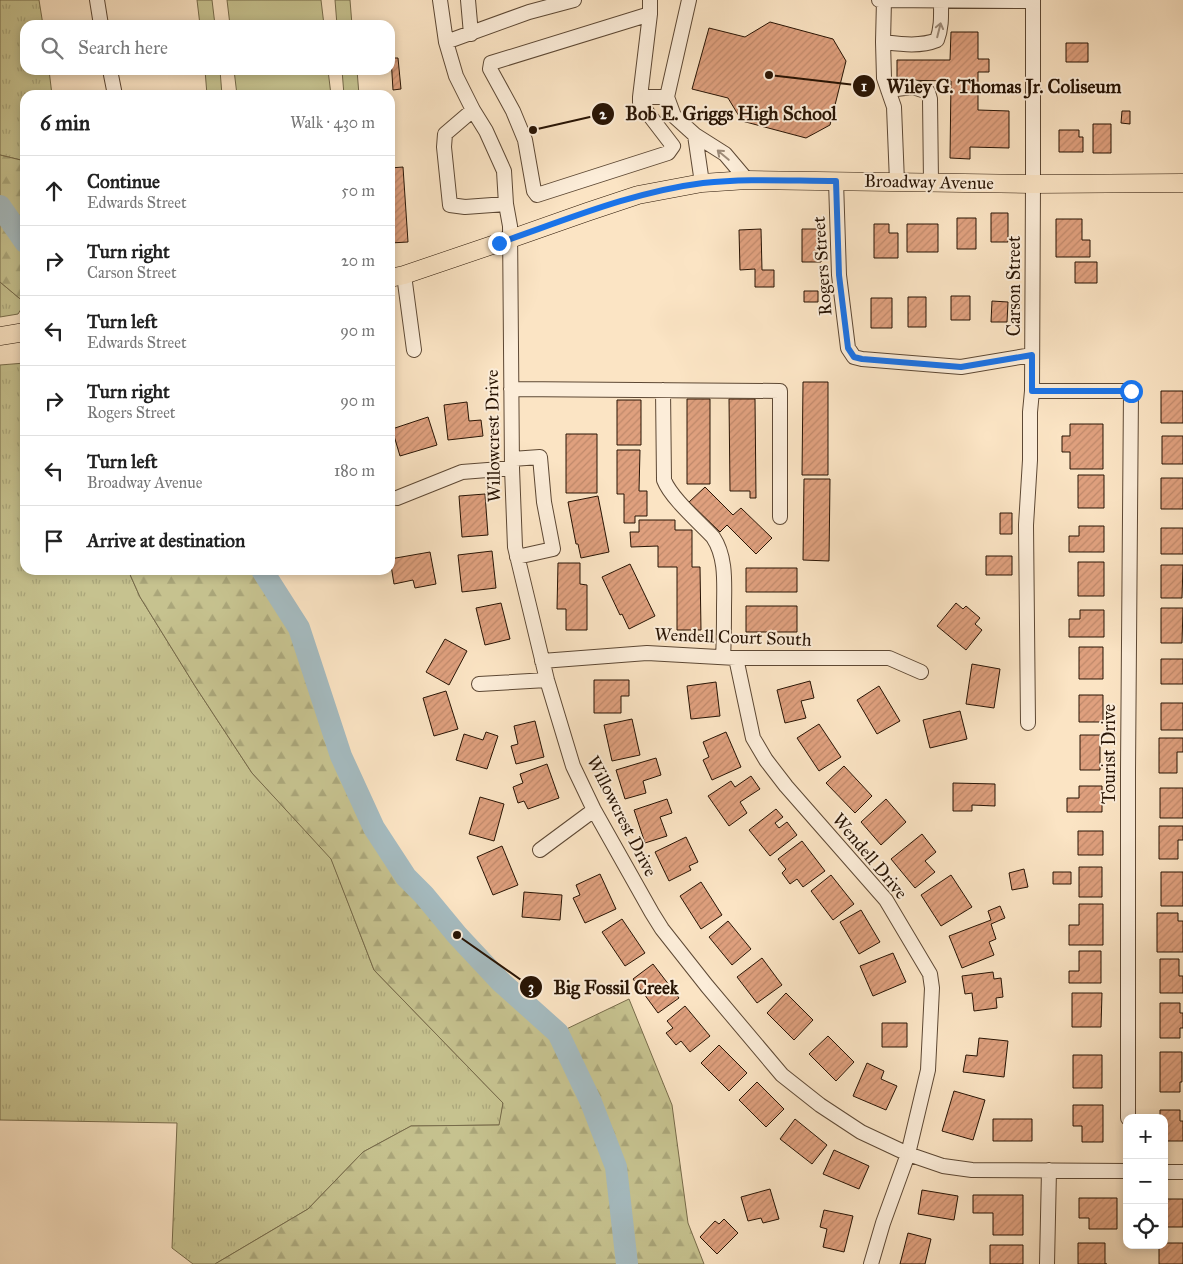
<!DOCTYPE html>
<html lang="en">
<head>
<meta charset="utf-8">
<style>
  body { margin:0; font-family:"IM FELL Great Primer",serif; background:#f2f2f2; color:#222 }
  .controls { position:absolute; right:15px; bottom:15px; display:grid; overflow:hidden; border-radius:10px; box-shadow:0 2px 8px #0003 }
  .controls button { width:45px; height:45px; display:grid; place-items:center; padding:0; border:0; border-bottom:1px solid #e0e0e0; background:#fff; color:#222; font:25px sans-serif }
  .stop { position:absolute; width:15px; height:15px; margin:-11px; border:4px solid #1a73e8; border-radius:50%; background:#fff }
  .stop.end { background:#1a73e8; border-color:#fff; box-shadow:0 1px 5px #0008 }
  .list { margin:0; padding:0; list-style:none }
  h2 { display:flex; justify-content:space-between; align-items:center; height:65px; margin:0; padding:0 20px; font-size:21px }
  h2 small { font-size:16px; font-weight:400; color:#767676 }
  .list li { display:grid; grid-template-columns:32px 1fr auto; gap:15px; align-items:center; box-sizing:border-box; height:70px; padding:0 20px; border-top:1px solid #e0e0e0 }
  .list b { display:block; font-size:19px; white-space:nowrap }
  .list p { margin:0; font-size:16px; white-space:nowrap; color:#767676 }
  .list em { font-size:16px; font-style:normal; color:#767676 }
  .icon { flex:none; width:28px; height:28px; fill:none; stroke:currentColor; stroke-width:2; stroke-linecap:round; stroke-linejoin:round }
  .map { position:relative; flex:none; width:1183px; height:1264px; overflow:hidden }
  .search { position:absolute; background:#fff; box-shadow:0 2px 8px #0003; left:20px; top:20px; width:375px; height:55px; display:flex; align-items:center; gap:12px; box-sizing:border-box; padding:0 18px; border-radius:15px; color:#767676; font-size:19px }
  .panel { position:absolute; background:#fff; box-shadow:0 2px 8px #0003; left:20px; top:90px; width:375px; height:485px; border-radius:15px }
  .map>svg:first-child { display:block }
  .grass { fill:url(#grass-tufts); stroke:#776b4a }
  .forest { fill:url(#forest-firs); stroke:#776b4a }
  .pitch { fill:#c6c28f; stroke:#776b4a }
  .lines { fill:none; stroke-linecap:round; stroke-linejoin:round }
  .river { stroke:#a5bbc0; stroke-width:22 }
  .building { fill:url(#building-hatch); stroke:#281404 }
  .minor-casing { stroke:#5d4834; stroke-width:16 }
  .major-casing { stroke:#281404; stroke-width:19 }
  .minor { stroke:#fcedd9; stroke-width:14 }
  .major { stroke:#fbe4c4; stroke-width:18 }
  .oneway { stroke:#9d8b79 }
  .route { stroke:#1a73e8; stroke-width:6 }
  .labels { text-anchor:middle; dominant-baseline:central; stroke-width:4; stroke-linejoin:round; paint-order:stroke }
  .street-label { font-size:18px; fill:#281404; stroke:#fcedd9 }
  .leader { fill:none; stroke:#281404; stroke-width:2 }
  .callout-dot { fill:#281404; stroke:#fcedd9; stroke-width:2 }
  .mark-label { font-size:15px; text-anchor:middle; font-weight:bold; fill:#fff }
  .callout-label { font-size:19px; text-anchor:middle; font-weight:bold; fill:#281404; stroke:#fcedd9; stroke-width:4; stroke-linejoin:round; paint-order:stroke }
</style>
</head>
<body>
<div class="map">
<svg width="1183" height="1264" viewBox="0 0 1183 1264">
  <defs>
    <pattern id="grass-tufts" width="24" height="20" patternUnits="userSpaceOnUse" patternTransform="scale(1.25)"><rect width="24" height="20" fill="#c6c28f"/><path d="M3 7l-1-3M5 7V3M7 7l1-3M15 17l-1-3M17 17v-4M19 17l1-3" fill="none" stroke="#aaa67a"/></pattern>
    <pattern id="forest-firs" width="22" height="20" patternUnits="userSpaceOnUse" patternTransform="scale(1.25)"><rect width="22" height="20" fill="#c6c28f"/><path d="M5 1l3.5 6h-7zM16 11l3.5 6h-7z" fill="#aaa67a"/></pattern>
    <pattern id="building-hatch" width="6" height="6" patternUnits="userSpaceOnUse" patternTransform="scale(1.25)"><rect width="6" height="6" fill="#dfa07e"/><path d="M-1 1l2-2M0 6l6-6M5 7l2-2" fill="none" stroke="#bf896b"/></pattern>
  </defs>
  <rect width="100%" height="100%" fill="#fbe4c4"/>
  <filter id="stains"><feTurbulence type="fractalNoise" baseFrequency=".004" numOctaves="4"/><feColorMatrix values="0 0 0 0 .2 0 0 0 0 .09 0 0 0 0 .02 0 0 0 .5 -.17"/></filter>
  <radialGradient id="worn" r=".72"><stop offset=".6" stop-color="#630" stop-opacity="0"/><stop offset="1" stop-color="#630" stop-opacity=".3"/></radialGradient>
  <!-- grass -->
  <path class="grass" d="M0,0H39L43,25H25V70H49L52,95H25V161L0,155Z
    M0,282L25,303L18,314L0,317Z
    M25,363V570H128L140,597L195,686L252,773L331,858L374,970L503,1103L500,1125L411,1126L363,1152L308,1209L215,1264H193L172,1248L177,1123L0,1120V365Z"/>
  <!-- forest -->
  <path class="forest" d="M0,155L25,161V303L0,282Z
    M128,570H262L299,628L341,755L374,828L406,877L424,895L457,935L500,981L558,1033L629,999L672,1105L688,1223L704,1264H215L308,1209L363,1152L411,1126L499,1125L503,1103L374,970L331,859L252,773L195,686L140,597Z"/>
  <!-- pitch -->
  <path class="pitch" d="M197,0H212L215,25H200Z
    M227,0H321L324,25H230Z
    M335,0H350L352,25H337Z
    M205,70H220L222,95H207Z
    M234,70H328L331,95H237Z
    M342,70H357L359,95H344Z"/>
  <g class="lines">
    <!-- river -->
    <path class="river" d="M0,206L25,242
      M262,570L299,628L341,756L374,828L406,877L424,895L457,935L500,981L558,1033L591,1102L616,1167L627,1264"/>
  </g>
  <!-- building -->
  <path class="building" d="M770,22L833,39L846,61L830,125L806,138L742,121L728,98L692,89L709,28L745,37Z
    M951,32H978V59H989V72H978V110L1009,111V148L970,147V159L950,158L951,81L897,80V60H950Z
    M1066,43H1088V62H1066Z
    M391,58H398L401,89L393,90Z
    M1122,111H1130V124L1121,123Z
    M1093,124H1111V153H1093Z
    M1059,130H1079V137H1083V152H1059Z
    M403,167L408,242L390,243V168Z
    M991,213H1008V242H991Z
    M957,218H976V249H957Z
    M1056,219H1082V240H1090V257H1056Z
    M874,224H889V233H898V258H874Z
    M907,224H938V252H907Z
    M761,229L762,270H774V287H755V269L740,270L739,230Z
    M802,229H821V262H802Z
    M1075,262H1097V283H1075Z
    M804,291H818V302H804Z
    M951,296H970V320H951Z
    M908,297H926V327H908Z
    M871,298H892V328H871Z
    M992,301L1008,302L1007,322H991Z
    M803,382H828V475H802Z
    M1161,391H1183V423H1161Z
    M687,399H710V484H687Z
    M729,399H755L756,498H750V491H730Z
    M617,400H641V445H617Z
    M467,402L469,421L481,420L483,436L448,440L444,405Z
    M428,417L437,445L400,456L392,429Z
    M1070,424H1103V469H1070V452H1062V436H1070Z
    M566,434H597V493H566Z
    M1162,436H1183V464H1162Z
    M617,450H640L639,491H647V516H635V523H624V494H617Z
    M1078,475H1104V508H1078Z
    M1161,478H1183V509H1161Z
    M804,479H830L829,561L803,560Z
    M705,487L733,515L741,508L772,538L756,554L727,525L720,532L689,502Z
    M485,494L488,535L462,537L459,496Z
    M598,496L609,552L581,558L578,544H576L568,502Z
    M1000,513H1012V534H1000Z
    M639,520H675V530H692V567H700L701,630H677V567H658V546L631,547L630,532H639Z
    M1079,526H1104V552H1069V536H1079Z
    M1161,528H1183V554H1161Z
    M492,551L496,588L462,592L458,555Z
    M430,552L436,584L415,588L413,580L394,584L390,559Z
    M986,556H1012V575H986Z
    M1078,562H1104V596H1078Z
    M558,563H580V584L587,585V630H566V609H557Z
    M630,564L655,616L629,629L622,614L620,615L602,577Z
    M1161,565H1183L1182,598H1161Z
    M746,568H797V592H746Z
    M501,603L510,639L485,645L476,608Z
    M956,603L963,609L966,606L980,618L975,624L982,630L966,650L937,626Z
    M746,606H797V632H746Z
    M1161,608H1183L1182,643H1161Z
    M1080,610H1104V637H1069V619H1080Z
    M445,639L467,651L449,685L426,672Z
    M1079,647H1103V679H1079Z
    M1161,659H1183V684H1161Z
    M972,664L1000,669L994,708L966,704Z
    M594,680H629V696H621V713H594Z
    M810,681L814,698L801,701L806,718L785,723L777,690Z
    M716,682L720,716L691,719L687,686Z
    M879,686L900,721L877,734L857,700Z
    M446,691L458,729L434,736L423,698Z
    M1079,695H1103V722H1079Z
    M1161,703H1183V730H1161Z
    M960,711L967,739L930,748L923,720Z
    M632,719L640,755L612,761L604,725Z
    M535,721L544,757L516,764L511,746L518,744L514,726Z
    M819,724L841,757L819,771L797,738Z
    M486,732L498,736L487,769L456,760L464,734L483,740Z
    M726,732L741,767L712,780L703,760L709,757L703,742Z
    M1080,735H1100V770H1080Z
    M1159,738H1183V752H1177V773H1159Z
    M656,758L661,775L643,781L646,793L625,799L616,770Z
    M547,764L559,798L528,809L524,801L518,803L513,787L523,783L520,774Z
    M844,766L872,796L855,813L826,783Z
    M751,776L760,789L740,802L747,813L729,826L708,796L731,781L735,787Z
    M953,783L995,784V806L972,805V811H953Z
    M1079,786H1102V812H1067V798H1079Z
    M1160,788H1183V818H1160Z
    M480,797L504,804L494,841L469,834Z
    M667,799L672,813L660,817L667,836L645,843L634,810Z
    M886,799L906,822L881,845L861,822Z
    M776,809L783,817L775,823L779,828L787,822L797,835L770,856L749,830Z
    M1159,826H1183V840H1178V859H1159Z
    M1078,831H1103V855H1078Z
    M922,834L936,852L925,861L935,872L915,888L891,859Z
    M686,837L698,862L689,866L691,870L669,881L655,852Z
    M802,841L825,871L803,887L797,879L790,884L782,873L786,869L778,859Z
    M502,846L518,885L493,895L477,857Z
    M1079,867H1102V897H1079Z
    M1024,869L1028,887L1012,890L1009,873Z
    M1053,872H1071V884H1053Z
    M1161,872H1183V906H1161Z
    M600,874L616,909L585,923L573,898L580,895L576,885Z
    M831,875L854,904L833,920L811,891Z
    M951,875L972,907L941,926L921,895Z
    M701,882L722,915L701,929L680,896Z
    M524,892L562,895L560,920L522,917Z
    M1079,904H1103V945H1069V925H1079Z
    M1000,906L1005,918L991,924L996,939L989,942L994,955L962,968L949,936L991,920L988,911Z
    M861,910L880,942L859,954L840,922Z
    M1157,913H1178V921H1183V952H1157Z
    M622,919L645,953L625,966L602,932Z
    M728,921L751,949L732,965L709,937Z
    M1079,951H1101V983H1069V971H1079Z
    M893,953L906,982L873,996L860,966Z
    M762,958L782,985L757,1003L737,977Z
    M1160,959H1179V976H1183V993H1160Z
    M653,964L679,998L658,1013L633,979Z
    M993,972L994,979L1001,978L1003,997L996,998L997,1008L974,1011L972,993L965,994L962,976Z
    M786,993L813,1020L794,1040L767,1013Z
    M1072,993H1102L1101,1027H1072Z
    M1160,1003H1180V1013H1183V1028H1180V1038H1160Z
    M685,1006L710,1036L690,1052L681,1041L676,1045L666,1033L673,1028L667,1021Z
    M882,1023H907V1047H882Z
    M828,1036L854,1062L836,1081L809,1054Z
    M979,1038L1008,1041L1004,1077L963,1072L966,1055L977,1056Z
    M719,1045L747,1073L729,1091L701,1063Z
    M1160,1052H1182V1082H1180V1092H1160Z
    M1073,1055H1102V1088H1073Z
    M867,1063L884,1071L881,1079L897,1086L886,1110L853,1096Z
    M757,1082L784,1109L766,1127L739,1100Z
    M954,1091L985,1100L973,1140L942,1131Z
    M1073,1105H1103V1142H1082V1126H1073Z
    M1160,1110H1180V1121H1183V1141H1164V1118H1160Z
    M795,1119L827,1145L812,1164L780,1139Z
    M993,1119H1032V1141H993Z
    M834,1150L869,1166L859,1189L823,1174Z
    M770,1189L779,1219L763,1223L761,1218L748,1221L741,1197Z
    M922,1190L958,1196L954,1220L918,1214Z
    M973,1195H1023V1235H993V1213H973Z
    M1079,1198H1117V1229H1089V1218H1079Z
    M1167,1199H1183V1227H1164V1209H1167Z
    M824,1210L853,1216L844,1252L823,1247L827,1229L820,1227Z
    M724,1219L738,1233L717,1254L700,1237L715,1221L719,1224Z
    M908,1233L931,1239L925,1264H900Z
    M1078,1243H1105V1264H1107H1078Z
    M1164,1243H1183V1264H1159V1245H1164Z
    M990,1245H1023V1264H990Z"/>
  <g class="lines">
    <defs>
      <path id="minor" d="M97,0L101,25
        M440,0L446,42L456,76L473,110L486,131L504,171L506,204L510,226L512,468L515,547L547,680L573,766L594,810L652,913L662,929L707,986L782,1075L820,1105L861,1132L908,1154L943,1166L972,1170L1127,1171
        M468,0L471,34
        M650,0V14
        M689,0L667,97L674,116L695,135L725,154L747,180
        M879,0L1033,1
        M884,0L883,42L884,78L894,107L897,182
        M446,42L529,12L574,0
        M883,42C900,44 920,47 937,40C942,27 941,14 941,0
        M110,70L115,95
        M888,90L913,87L928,92L930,99L931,182
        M640,97L650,14L491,63L490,69L513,111L525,140L534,191L537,195L668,153L673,146L640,103V97H667
        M473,110L445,134L444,147L450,205L465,207L506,204
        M695,135L702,183
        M836,181L839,275L848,348L854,357L862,359L961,367L1032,355
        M404,275L414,350
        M511,389L780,391V517
        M663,390L664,480C671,498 699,522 713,537C727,558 724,585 724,610C724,625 724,641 723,657
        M1032,391H1131L1128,770V1118
        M512,459L540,457L544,502L553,549L517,557
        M397,498L462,472L512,468
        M736,658L753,738L766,760L786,786L886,900L930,974L932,988L928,1070L908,1154L883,1223L871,1264
        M542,661L647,653L736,658H889L921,672
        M479,684L547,680
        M1028,723L1026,525L1030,460V412L1032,391L1033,184V0
        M540,850L594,810
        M1164,1172H1183
        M1047,1264L1049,1170"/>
      <path id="major" d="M390,278L404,275L510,239L587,212L638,195L702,183L747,180L1033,184L1183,183
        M0,336L25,332"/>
    </defs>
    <!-- minor casing -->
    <use href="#minor" class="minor-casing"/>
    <!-- major casing -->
    <use href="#major" class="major-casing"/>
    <!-- minor -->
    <use href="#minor" class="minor"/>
    <!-- major -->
    <use href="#major" class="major"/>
  </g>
  <!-- one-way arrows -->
  <defs><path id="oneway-shaft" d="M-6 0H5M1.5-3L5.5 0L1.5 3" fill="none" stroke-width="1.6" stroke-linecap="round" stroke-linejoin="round" transform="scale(1.25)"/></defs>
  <g class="oneway">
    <use href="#oneway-shaft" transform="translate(939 30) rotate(-76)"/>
    <use href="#oneway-shaft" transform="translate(723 155) rotate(-140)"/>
  </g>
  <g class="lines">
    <!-- route -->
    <path class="route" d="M499,243C566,220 632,192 703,183C747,178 792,181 836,181L839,275L848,348L854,357L862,359L961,367L1032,355V391H1131"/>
  </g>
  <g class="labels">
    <!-- street labels -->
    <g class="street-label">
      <text transform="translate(929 182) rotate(1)">Broadway Avenue</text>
      <text transform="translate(822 266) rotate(-94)">Rogers Street</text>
      <text transform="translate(1014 286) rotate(-90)">Carson Street</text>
      <text transform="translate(493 436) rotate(-91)">Willowcrest Drive</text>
      <text transform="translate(733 637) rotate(2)">Wendell Court South</text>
      <text transform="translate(1109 754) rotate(-90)">Tourist Drive</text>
      <text transform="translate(622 816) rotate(63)">Willowcrest Drive</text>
      <text transform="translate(870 856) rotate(50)">Wendell Drive</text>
    </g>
  </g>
  <!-- callouts -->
  <path class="leader" d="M769 75L864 86M533 130L603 114M457 935L531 987"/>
  <g class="callout-dot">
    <circle cx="769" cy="75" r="5"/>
    <circle cx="533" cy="130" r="5"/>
    <circle cx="457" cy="935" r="5"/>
    <circle cx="864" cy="86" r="12"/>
    <circle cx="603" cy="114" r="12"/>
    <circle cx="531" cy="987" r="12"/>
  </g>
  <g class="mark-label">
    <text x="864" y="91">1</text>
    <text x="603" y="119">2</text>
    <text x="531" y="992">3</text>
  </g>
  <g class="callout-label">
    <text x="1004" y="93">Wiley G. Thomas Jr. Coliseum</text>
    <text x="731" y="120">Bob E. Griggs High School</text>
    <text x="616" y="994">Big Fossil Creek</text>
  </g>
  <rect width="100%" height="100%" filter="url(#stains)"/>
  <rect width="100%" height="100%" fill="url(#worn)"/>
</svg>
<div class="controls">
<button>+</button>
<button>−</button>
<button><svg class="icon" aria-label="locate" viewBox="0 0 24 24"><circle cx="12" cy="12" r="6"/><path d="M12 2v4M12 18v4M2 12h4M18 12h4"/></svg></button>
</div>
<div class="stop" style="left:1131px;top:391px"></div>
<div class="stop end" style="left:499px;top:243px"></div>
<div class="search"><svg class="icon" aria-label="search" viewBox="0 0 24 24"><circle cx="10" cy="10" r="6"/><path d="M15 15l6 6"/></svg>Search here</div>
<section class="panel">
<h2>6 min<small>Walk · 430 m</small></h2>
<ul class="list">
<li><svg class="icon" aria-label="ahead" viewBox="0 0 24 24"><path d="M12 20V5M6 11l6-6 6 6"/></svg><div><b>Continue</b><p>Edwards Street</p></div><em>50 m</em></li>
<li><svg class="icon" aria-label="right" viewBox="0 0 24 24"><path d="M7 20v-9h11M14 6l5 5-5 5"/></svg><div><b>Turn right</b><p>Carson Street</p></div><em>20 m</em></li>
<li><svg class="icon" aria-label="left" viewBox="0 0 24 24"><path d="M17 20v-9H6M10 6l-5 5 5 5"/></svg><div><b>Turn left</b><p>Edwards Street</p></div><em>90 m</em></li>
<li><svg class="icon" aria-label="right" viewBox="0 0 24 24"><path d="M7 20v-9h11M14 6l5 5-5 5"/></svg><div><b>Turn right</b><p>Rogers Street</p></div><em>90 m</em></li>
<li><svg class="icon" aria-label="left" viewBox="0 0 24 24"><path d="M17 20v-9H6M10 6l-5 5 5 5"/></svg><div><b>Turn left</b><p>Broadway Avenue</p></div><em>180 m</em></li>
<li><svg class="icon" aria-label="arrive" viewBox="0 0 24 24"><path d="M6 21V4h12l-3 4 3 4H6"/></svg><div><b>Arrive at destination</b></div></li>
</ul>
</section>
</div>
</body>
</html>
